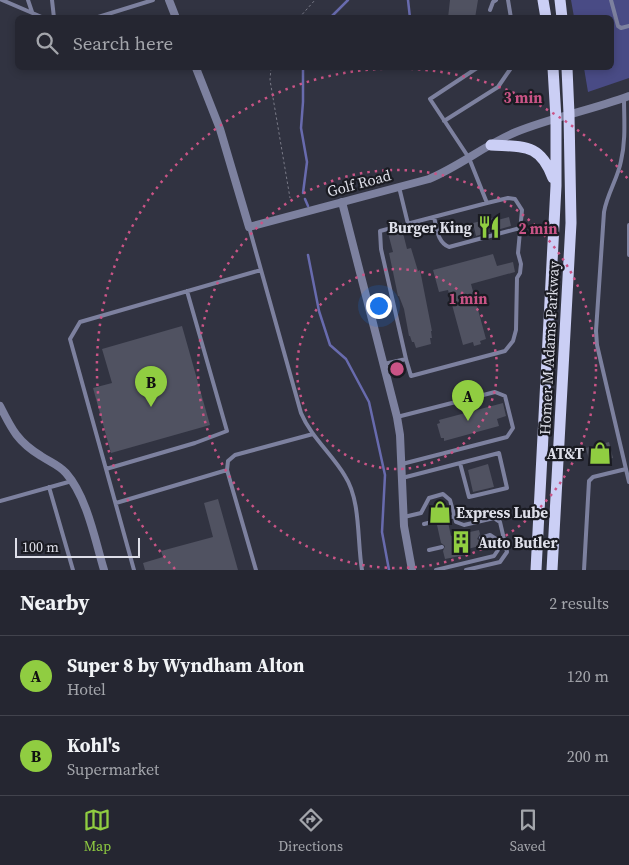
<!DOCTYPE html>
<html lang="en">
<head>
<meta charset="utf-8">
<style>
  body { margin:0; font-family:"Source Serif 4",serif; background:#2d2e39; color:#f1f3f6 }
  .scale { position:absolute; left:15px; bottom:12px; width:125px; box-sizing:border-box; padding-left:5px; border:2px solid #dedfe9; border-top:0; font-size:14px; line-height:18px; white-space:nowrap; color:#dedfe9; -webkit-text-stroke:4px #1a1b22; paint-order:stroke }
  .you { position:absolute; left:378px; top:305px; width:18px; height:18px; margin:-12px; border:4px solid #fff; border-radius:50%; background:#1a73e8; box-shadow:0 0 0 8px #1a73e833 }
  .badge { display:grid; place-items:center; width:32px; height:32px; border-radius:50%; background:#90cd41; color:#111; font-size:16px; font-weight:700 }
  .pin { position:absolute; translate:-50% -41px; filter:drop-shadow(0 1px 2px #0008) }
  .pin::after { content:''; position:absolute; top:26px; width:18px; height:15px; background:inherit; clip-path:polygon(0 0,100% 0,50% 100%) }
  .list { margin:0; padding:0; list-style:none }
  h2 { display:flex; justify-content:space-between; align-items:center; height:65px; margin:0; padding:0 20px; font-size:21px }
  h2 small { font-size:16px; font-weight:400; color:#a3a5ab }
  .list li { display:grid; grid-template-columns:32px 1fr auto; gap:15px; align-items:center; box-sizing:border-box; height:80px; padding:0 20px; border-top:1px solid #42434d }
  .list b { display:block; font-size:19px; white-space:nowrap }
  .list p { margin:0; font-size:16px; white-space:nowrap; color:#a3a5ab }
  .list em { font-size:16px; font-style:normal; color:#a3a5ab }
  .icon { flex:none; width:28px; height:28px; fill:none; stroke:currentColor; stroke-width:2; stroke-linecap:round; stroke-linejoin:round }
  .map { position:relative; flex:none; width:629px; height:570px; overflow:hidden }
  .search { position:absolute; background:#252631; box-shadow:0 2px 8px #0003; left:15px; right:15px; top:15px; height:55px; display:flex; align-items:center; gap:12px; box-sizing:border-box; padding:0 18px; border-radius:8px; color:#a3a5ab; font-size:19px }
  .sheet { height:225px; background:#252631 }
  nav { display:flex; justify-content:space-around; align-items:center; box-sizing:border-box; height:70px; border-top:1px solid #42434d; background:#252631; font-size:14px; color:#a3a5ab }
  nav a { display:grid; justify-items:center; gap:2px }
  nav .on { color:#90cd41 }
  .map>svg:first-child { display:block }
  .green { fill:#494b85 }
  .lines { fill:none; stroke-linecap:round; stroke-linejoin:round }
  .stream { stroke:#686bae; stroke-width:2.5 }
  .building { fill:#505261 }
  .path { stroke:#797a87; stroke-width:1; stroke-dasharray:2.5 2.5; stroke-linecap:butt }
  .service { stroke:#7d819f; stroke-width:4 }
  .minor { stroke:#7d819f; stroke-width:8 }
  .primary { stroke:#cbcff5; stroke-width:11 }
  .ring { fill:none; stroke:#ca5486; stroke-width:2.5; stroke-dasharray:2.5 5 }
  .labels { text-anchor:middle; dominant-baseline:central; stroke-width:4.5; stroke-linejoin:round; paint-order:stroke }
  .street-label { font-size:15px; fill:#dedfe9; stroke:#1a1b22 }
  .poi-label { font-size:15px; font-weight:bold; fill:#dedfe9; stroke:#1a1b22; text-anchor:end }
  .centre { fill:#ca5486; stroke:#1a1b22; stroke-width:2.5 }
  .ring-label { font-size:15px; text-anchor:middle; font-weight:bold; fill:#ca5486; stroke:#1a1b22; stroke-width:4.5; stroke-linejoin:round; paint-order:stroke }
</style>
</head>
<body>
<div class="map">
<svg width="629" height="570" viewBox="0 0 629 570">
  <rect width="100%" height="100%" fill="#313341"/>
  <!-- green -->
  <path class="green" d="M571,0H629V78L588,92L584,68H612V18L574,17Z"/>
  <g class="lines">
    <!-- stream -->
    <path class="stream" d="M408,0L410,18
      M330,18L348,0
      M303,68V102L301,128L307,162L303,193
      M305,199L308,206
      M308,255L319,311L330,345L346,359L369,402L385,475L382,532L389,570"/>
  </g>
  <!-- building -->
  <path class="building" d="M450,0H478L475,18H448Z
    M509,217L511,226L476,236L473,223L493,218L494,221Z
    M402,229L407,249L411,248L418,271L420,270L432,331H431L432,338H430L431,344L416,348L414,342H412L410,336H409L404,309L399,296H398L389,253L393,252L388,233Z
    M493,254L497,266L513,262L515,272L471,284L486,339L480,341L481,344L474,346L473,342L463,345L448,290L439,292L433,270Z
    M182,326L210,425L111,453L93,388L112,383L102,349Z
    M503,403L506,416L497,419L499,426L444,441V438H441L437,424L440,423L439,420Z
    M609,442L613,458L590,464L586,448Z
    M488,464L494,487L473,492L468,470Z
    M218,499L238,570H145L143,563L163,557L161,551L213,537L204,503Z
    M443,503L446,515L443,518L448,522L451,536L479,530L480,534L477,539L482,542L483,545L464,550L465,555L445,559L443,551L445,546L441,543L437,525L440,521L435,517L432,506Z"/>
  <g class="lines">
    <!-- path -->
    <path class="path" d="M299,18L315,0
      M271,68L270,80L290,198"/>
    <!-- service -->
    <path class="service" d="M2,0L44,18
      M28,0L32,12
      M52,0L54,18
      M508,0L511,18
      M611,0L618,26L621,28L629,26
      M490,10L493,2L496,0
      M95,18L153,0
      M624,98C624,119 626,140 621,161C618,178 607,194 604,212L596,331L597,345L629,482
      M444,121L498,87L511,68
      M399,187L408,224
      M434,217C437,228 437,242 449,247L520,228
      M629,225V255
      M249,227L301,413C311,437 332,454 345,476C361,501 357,541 362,570
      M406,359L411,376L505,351L513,341L516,330L517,278L520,273L521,264L518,253L522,210L515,199L508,198L487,203L469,158L430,99L477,68
      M384,364L406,359L381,249L380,231L487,203
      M397,417L495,392L505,396L513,428L507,437L402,464
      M106,469L195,443L227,431L187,291
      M402,478L499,453L507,488L469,497L460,463
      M49,487L73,570
      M0,501L72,481
      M116,503L227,470
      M404,517L421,513L429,498L443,494L450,500L456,522L464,525L494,518L500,522L507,552L500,562L466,570
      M447,518L455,516
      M424,524L436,521
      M429,550L442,547
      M134,570L70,339L80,322L261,270
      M256,570L227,470L228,461L235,455L313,434
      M436,570L494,556L498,550L496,539L490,535L481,538
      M584,570L589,481L593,477L626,469"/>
    <!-- minor -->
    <path class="minor" d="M169,0L176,18
      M196,68L220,129L249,227L429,179C460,166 485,145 516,132C553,117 592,110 629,96
      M342,202L397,417L400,435L404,526L412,570
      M0,406C12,430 18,442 41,456C50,462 59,465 66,473C87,497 95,540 104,570"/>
    <!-- primary -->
    <path class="primary" d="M543,0L546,18
      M560,0L562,18
      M491,145C524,147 540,143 553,178
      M536,570L556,186V119L553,68
      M552,570L571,223L569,114L567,68"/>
  </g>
  <!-- distance rings -->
  <g class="ring">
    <circle cx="397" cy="369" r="100"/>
    <circle cx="397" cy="369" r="199"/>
    <path d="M175 569A299 299 0 1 1 628 179"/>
  </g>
  <!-- icons -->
  <defs>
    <symbol id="restaurant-bare" viewBox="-9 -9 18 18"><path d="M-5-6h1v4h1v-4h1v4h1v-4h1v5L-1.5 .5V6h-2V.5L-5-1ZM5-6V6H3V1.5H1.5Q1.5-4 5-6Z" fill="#90cd41" stroke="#1a1b22" stroke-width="2.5" paint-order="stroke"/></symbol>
    <symbol id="shop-bare" viewBox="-9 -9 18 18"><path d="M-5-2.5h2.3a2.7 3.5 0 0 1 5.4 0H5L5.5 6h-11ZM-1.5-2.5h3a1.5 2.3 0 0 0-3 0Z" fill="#90cd41" stroke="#1a1b22" stroke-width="2.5" paint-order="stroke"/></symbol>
    <symbol id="building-bare" viewBox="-9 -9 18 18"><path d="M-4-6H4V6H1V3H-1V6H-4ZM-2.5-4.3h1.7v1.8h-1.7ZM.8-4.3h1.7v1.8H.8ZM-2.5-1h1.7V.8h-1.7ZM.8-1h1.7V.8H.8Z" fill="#90cd41" stroke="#1a1b22" stroke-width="2.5" paint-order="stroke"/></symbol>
  </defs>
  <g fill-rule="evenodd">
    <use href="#restaurant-bare" x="473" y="211" width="32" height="32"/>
    <use href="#shop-bare" x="584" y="437" width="32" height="32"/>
    <use href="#shop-bare" x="424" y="496" width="32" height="32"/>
    <use href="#building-bare" x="445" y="526" width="32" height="32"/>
  </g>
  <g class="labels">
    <!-- street labels -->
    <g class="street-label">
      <text transform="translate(359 183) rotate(-15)">Golf Road</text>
      <text transform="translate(549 348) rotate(-87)">Homer M Adams Parkway</text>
    </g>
    <!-- poi labels -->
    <g class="poi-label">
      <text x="472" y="227">Burger King</text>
      <text x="584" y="453">AT&amp;T</text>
      <text x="456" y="512" text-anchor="start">Express Lube</text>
      <text x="478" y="542" text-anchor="start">Auto Butler</text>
    </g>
  </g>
  <circle cx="397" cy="369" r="8" class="centre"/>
  <g class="ring-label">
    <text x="523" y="103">3 min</text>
    <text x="538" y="234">2 min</text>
    <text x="468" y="304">1 min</text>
  </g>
</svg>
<div class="scale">100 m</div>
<div class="you"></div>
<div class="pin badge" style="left:468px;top:421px">A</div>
<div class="pin badge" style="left:151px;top:407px">B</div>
<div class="search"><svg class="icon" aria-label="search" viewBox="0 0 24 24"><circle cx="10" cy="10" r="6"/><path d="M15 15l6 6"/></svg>Search here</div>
</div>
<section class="sheet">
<h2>Nearby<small>2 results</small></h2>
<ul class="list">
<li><span class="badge">A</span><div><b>Super 8 by Wyndham Alton</b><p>Hotel</p></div><em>120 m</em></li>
<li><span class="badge">B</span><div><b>Kohl's</b><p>Supermarket</p></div><em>200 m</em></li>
</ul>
</section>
<nav>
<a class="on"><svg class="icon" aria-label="map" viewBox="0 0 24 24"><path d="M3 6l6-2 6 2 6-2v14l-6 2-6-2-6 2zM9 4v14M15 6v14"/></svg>Map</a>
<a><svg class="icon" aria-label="directions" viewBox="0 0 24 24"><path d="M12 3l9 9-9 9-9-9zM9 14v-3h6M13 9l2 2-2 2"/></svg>Directions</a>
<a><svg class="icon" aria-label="saved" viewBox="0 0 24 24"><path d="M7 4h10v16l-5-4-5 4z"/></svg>Saved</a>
</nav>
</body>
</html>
